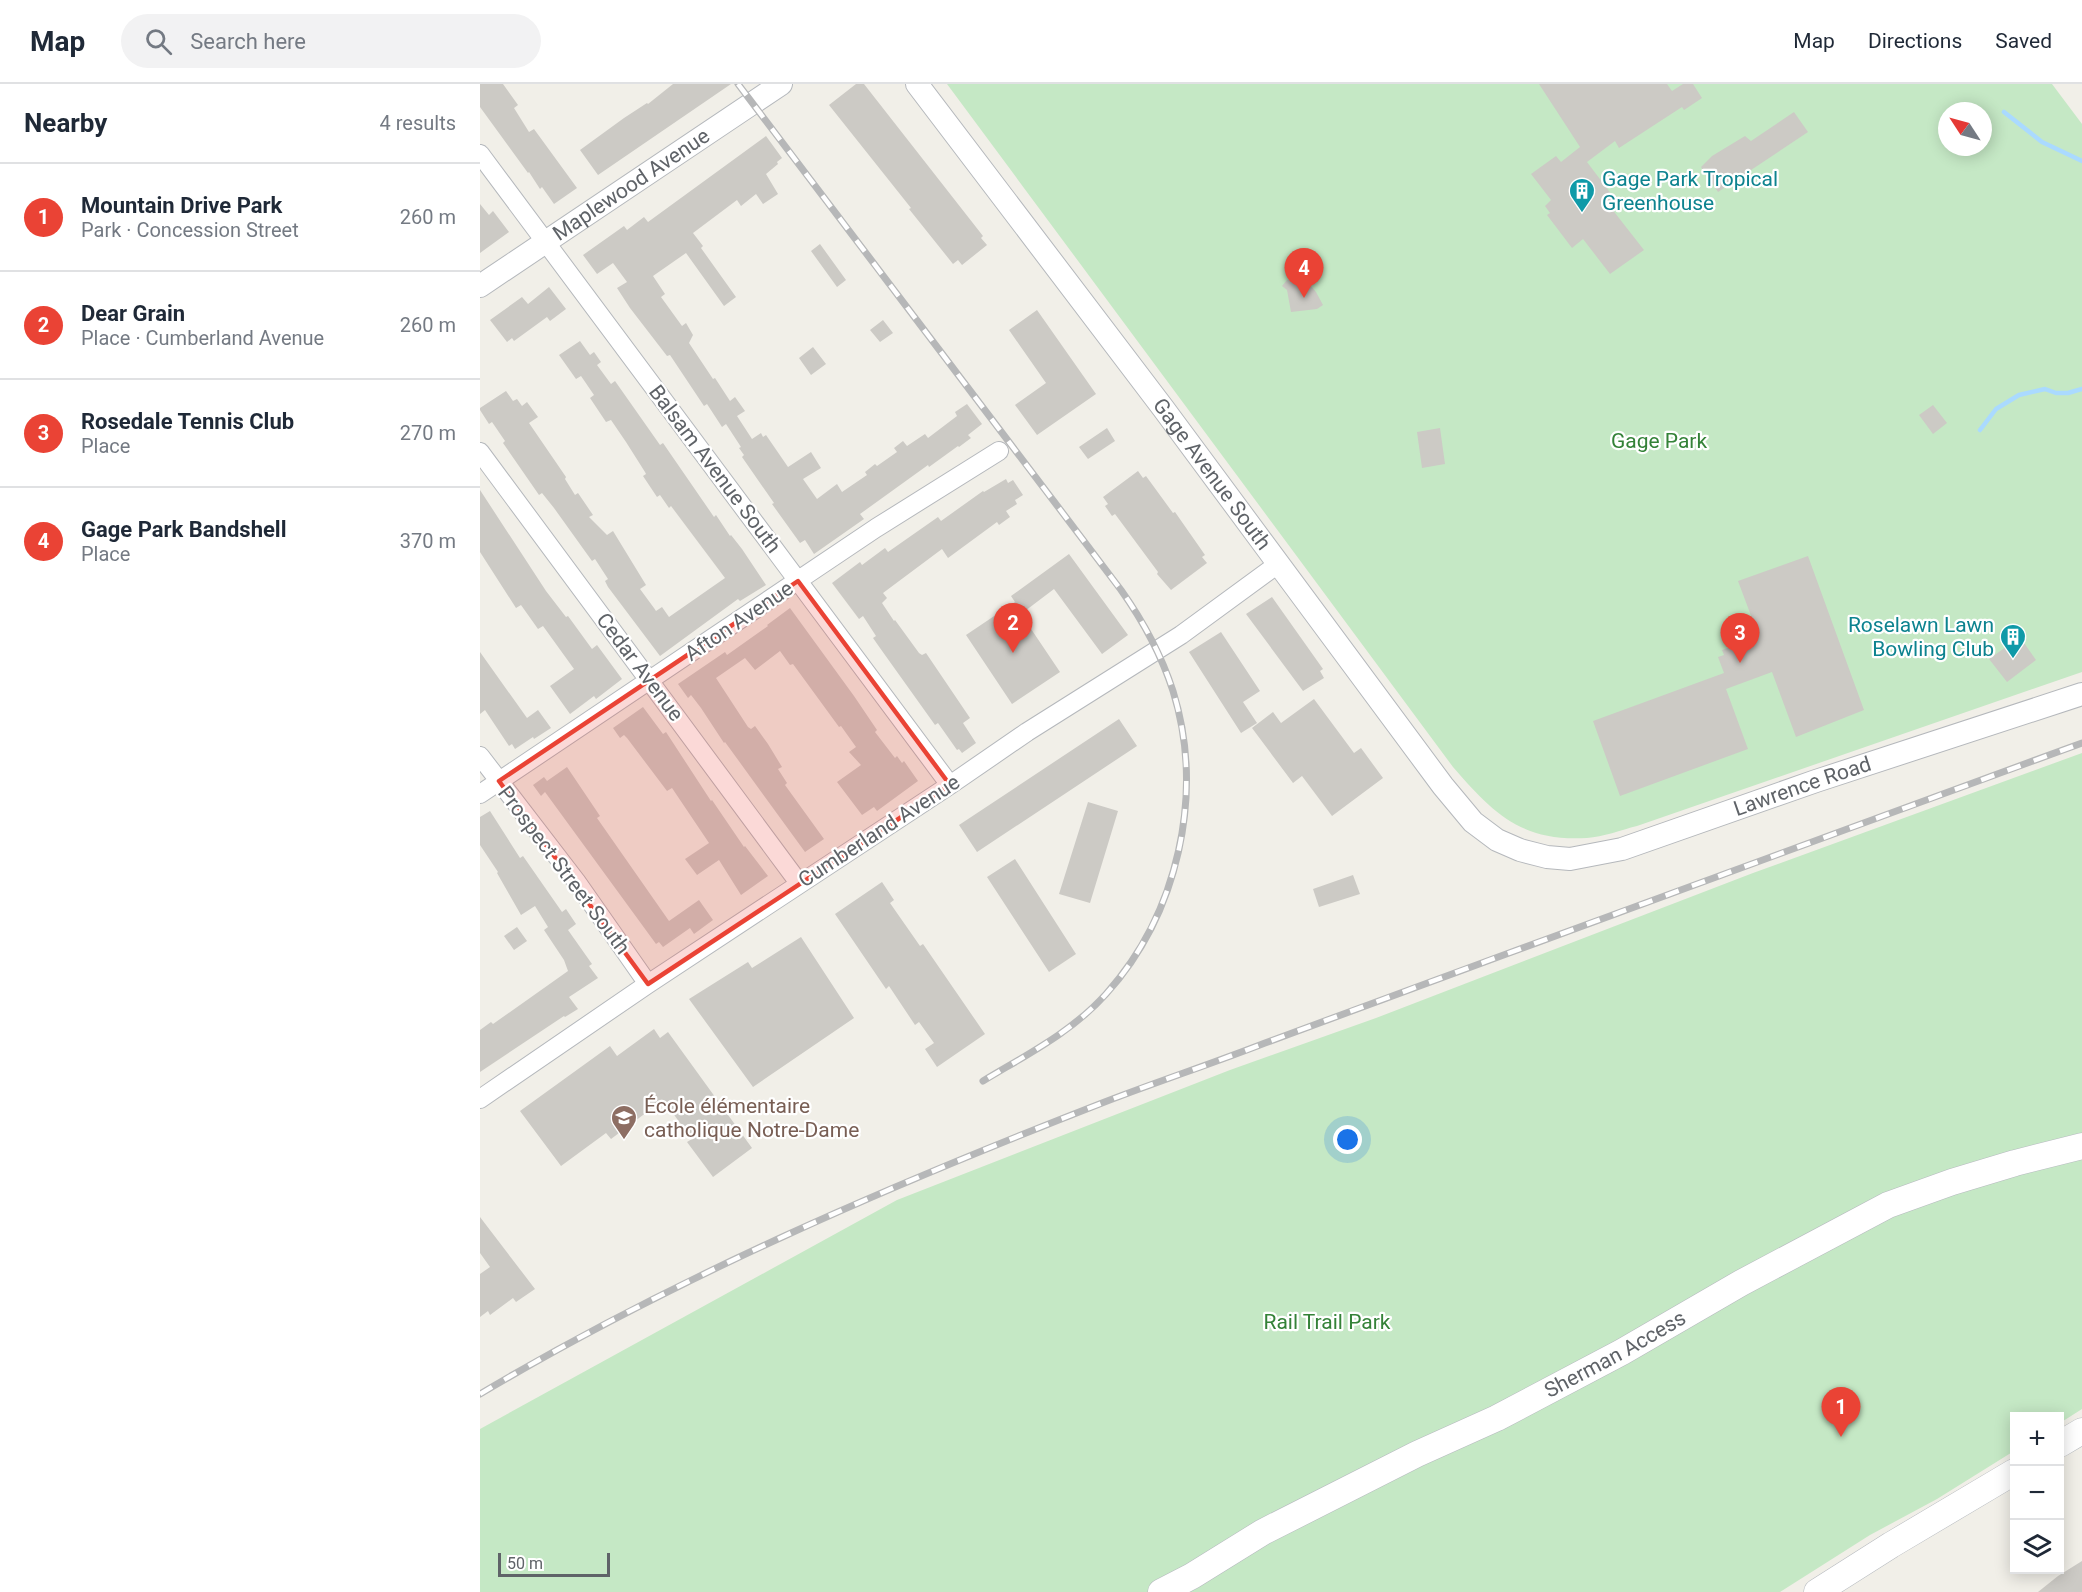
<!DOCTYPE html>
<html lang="en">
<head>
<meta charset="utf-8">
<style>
  body { margin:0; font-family:Roboto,sans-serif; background:#f2f2f3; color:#1f2937 }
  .controls { position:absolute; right:18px; bottom:18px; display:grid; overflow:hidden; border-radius:0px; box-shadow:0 3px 15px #0003 }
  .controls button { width:54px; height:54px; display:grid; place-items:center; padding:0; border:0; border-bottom:2px solid #e0e1e3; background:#fff; color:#1f2937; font:30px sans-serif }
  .compass { position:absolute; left:1458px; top:18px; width:54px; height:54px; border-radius:50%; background:#fff; box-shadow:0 3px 15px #0003; rotate:306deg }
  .scale { position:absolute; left:18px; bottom:15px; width:112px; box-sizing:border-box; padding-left:6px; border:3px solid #5f6368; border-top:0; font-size:16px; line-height:21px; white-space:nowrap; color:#5f6368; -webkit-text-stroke:4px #fff; paint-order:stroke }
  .you { position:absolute; left:868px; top:1056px; width:21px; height:21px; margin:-15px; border:4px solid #fff; border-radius:50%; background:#1a73e8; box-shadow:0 0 0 9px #1a73e833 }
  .badge { display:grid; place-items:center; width:39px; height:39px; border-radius:50%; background:#ea4335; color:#fff; font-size:20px; font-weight:700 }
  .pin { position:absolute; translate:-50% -50px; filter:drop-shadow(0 2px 3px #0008) }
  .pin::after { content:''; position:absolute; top:32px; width:21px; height:18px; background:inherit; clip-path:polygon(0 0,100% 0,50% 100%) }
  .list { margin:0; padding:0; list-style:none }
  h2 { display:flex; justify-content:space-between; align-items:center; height:78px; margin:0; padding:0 24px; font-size:26px }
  h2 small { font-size:20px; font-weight:400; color:#747a83 }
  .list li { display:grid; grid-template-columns:39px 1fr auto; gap:18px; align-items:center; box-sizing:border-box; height:108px; padding:0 24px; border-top:2px solid #e0e1e3 }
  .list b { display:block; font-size:22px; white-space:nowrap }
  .list p { margin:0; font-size:20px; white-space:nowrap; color:#747a83 }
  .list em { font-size:20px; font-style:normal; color:#747a83 }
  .icon { flex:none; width:33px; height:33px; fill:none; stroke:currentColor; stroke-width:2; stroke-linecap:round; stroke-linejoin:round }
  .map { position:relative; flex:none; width:1602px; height:1508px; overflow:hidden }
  header { display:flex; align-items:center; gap:36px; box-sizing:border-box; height:84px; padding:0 30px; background:#fff; border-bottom:2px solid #e0e1e3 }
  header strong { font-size:28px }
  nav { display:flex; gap:33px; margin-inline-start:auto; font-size:21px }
  .search { width:420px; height:54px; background:#f2f2f3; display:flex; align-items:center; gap:15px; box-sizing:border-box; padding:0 21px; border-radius:33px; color:#747a83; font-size:22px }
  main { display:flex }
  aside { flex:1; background:#fff }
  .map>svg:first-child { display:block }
  .green { fill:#c5e8c5; fill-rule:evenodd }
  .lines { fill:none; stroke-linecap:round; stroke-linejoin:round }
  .stream { stroke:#aadaff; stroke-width:4.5 }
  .building { fill:#cccac5 }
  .minor-casing { stroke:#b5b8bc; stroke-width:20 }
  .tertiary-casing { stroke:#b5b8bc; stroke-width:24 }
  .secondary-casing { stroke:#b6babf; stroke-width:27 }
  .minor { stroke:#fff; stroke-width:18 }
  .tertiary { stroke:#fff; stroke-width:22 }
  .secondary { stroke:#fff; stroke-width:26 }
  .rail-casing { stroke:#b6b7b8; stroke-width:7 }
  .rail { stroke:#fff; stroke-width:4.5; stroke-dasharray:14; stroke-linecap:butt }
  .marked { fill:#ea4335; fill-opacity:0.2; stroke:#ea4335; stroke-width:4.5; stroke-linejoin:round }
  .labels { text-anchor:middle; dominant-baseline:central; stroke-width:4.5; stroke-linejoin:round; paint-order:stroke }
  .culture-label { font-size:21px; fill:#0d838f; stroke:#fff; text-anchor:start }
  .street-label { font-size:21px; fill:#5f6368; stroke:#fff }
  .park-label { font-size:21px; fill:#348238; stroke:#fff }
  .education-label { font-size:21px; fill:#785e54; stroke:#fff; text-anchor:start }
</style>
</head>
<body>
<header>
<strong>Map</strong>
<div class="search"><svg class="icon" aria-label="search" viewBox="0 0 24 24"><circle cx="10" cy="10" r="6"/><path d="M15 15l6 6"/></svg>Search here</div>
<nav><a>Map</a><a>Directions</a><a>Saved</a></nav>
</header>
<main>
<aside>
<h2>Nearby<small>4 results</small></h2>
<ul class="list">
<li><span class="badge">1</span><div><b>Mountain Drive Park</b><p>Park · Concession Street</p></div><em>260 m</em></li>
<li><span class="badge">2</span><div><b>Dear Grain</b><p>Place · Cumberland Avenue</p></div><em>260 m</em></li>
<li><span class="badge">3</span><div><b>Rosedale Tennis Club</b><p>Place</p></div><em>270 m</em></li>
<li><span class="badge">4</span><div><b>Gage Park Bandshell</b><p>Place</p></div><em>370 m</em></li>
</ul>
</aside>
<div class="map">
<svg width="1602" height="1508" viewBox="0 0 1602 1508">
  <rect width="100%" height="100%" fill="#f1efe8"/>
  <!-- green -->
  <path class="green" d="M467,0H1572L1602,40V588L1157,742C1141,746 1123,753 1107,754C1041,758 1013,729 973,683ZM1467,27H1503V63H1467Z
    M1602,669V1325L1580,1339V1332H1534V1367L1457,1415L1390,1451L1300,1508H0V1345L417,1116L750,986L896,934L1273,789Z"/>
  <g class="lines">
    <!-- stream -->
    <path class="stream" d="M1524,28L1562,58L1602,77
      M1500,346L1516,325L1539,311L1565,305L1576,309H1588L1602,305"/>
  </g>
  <!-- building -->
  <path class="building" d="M0,0H23L38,21L34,24L49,48L54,45L97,104L74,120L62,103L60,105L49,88L48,89L0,23Z
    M193,0H251L118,91L100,66L144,34L167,19L168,20Z
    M376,0H384L503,152L501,154L507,161L482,181L478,176L473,180L429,125L431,124L349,21Z
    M1059,0H1187L1192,7L1203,0H1213L1222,14L1204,26L1202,23L1139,64L1135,57L1107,78L1135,115L1128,120L1164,166L1130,190L1103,155L1092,164L1067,131L1070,129L1065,122L1071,116L1051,90L1076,72L1081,78L1100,63Z
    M1314,28L1328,48L1238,108L1221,83L1232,72L1265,52L1271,57Z
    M286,52L302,74L297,78L298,80L286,90L298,110L283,120L276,110L261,122L257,116L213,149L223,162L221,164L256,213L244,222L206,169L173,192L185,210L181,213L202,242L206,239L213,251L209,259L233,295L235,294L250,317L255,313L265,327L257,332L272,355L281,349L283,353L286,351L308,383L331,368L341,384L323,395L337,415L357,400L362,408L387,391L385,388L395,380L397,382L417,368L414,364L423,357L427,362L445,350L448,354L477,332L475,328L487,320L502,340L488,351L491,354L479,363L478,362L449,383L448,381L380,430L384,435L334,470L325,456L320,459L292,420L294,419L262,373L264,371L259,364L261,363L246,340L242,343L227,320L224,322L190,271L187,272L150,224L137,204L147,198L133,179L117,190L103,171L144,142L147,146L164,133L168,138Z
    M0,120L9,131L13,127L29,148L0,169Z
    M340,160L366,196L357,203L331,167Z
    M812,195L830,201L836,208L843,221L837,225L811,228L807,206L802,202L807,196Z
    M69,203L86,225L70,237L67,233L34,257L32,254L27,258L10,236L42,213L48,220Z
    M557,226L616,310L557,351L535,321L566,299L529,246Z
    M403,236L413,249L400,258L390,246Z
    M100,257L110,271L114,268L121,278L117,281L131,300L135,297L180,361L183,359L234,433L236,431L250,452L251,451L262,465L286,501L260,517L258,515L180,572L128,503L125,497L128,495L115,475L112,477L74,424L62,409L59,411L23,359L25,357L12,338L9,340L0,326V324L26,307L33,317L37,315L42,322L47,318L58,333L49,339L86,393L85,395L95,411L98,409L113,431L109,433L127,451L133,447L166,501L160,505L174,524L176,527L182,523L189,533L245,494L191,422L189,424L180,411L177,413L163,392L166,390L165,388L146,358L131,336L126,338L110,314L114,311L101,292L96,295L79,271Z
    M333,263L346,280L331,291L319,274Z
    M1453,321L1467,339L1453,350L1439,331Z
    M627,344L635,357L608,375L599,363Z
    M960,344L965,380L942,384L937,348Z
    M658,387L663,394L666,392L693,429L695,428L725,471L722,473L727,479L691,506L677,490L678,488L635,430L632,432L625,422L628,420L623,413Z
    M526,395L528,399L533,396L543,411L535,416L537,420L526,427L530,433L519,441L517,438L468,474L462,465L403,509L407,514L402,519L414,537L415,536L439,569L442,571L446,569L490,634L483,639L496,659L482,669L479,665L477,666L458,639L455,641L400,564L393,554L396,552L383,532L379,535L352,499L380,478L382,481L405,464L408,468L458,433L461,437L503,407L504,408Z
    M0,406L66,507L86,533L88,532L112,565L117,561L142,595L116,615L114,612L90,630L70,602L94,585L63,542L58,545L41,521L36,524L0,468Z
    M589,470L648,551L622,570L574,505L541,530L580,588L532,620L486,551L535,518L531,512Z
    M1328,472L1384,626L1316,653L1292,588L1246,605L1268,665L1140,712L1113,637L1244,589L1238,573L1244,571L1242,566L1279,553L1258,497Z
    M792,513L843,585L840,587L844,594L823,607L766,530Z
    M310,524L374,612L397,646L395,648L415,674L417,672L422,679L424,677L438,697L397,727L394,723L382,731L357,698L381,681L369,668L376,663L361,642L359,643L313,580L310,581L300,567L275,586L265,574L236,594L268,643L271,645L275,642L288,660L302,683L298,685L307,699L305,701L344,755L325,768L245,658L244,659L221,624L211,611L208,614L198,600L245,568L247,571L288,542L287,541Z
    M741,548L780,607L763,618L777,639L761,649L709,568Z
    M1540,553L1556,576L1527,598L1509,575Z
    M0,568L47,634L58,626L71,644L54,655L53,653L35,665L32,660L29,662L5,626L0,630Z
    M834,615L874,669L881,664L903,694L852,732L822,692L813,699L772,644L793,628L801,639Z
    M163,623L183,650L186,648L231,717L232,716L264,763L265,762L288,792L261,811L239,776L217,791L205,775L229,759L192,704L187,707L147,654L144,651L140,654L133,644Z
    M639,635L657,662L497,768L479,741Z
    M87,683L120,732L117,734L189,837L219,816L233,836L214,850L210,844L183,863L179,858L176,860L65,708L61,712L53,701L64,693L67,697Z
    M608,718L638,727L610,819L579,810Z
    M10,727L40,774L43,772L82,828L86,825L96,840L88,846L112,880L109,882L118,894L89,913L98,925L85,933L84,932L0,988V946L11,938L13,940L88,887L84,876L64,846L68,843L55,822L41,831L17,789L18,788L0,761V733Z
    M535,775L596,870L569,888L507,793Z
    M873,791L880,810L839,823L833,805Z
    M402,798L414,816L410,819L440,862L443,860L505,950L457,983L445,965L454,959L439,938L435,941L409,902L406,905L355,830Z
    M37,843L47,857L34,866L24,852Z
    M321,853L374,934L273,1003L209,915L268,878L272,884Z
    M174,945L180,954L188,948L272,1064L233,1093L207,1058L212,1055L183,1016L131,1055L126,1049L81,1082L40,1027L130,962L137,972Z
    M0,1133L55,1205L36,1218L33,1214L10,1231L8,1227L0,1233V1190L10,1183L0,1169Z
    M1602,1477V1508H1558L1578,1492Z"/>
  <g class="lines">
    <defs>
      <path id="minor" d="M0,70L470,701
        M0,368L319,799
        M0,672L96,797L168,900
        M0,710L396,444L519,367
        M0,1015L168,900L470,701L547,648L701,551L798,480"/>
      <g id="tertiary">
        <path id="s1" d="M437,0L683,324L963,702L993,738L1017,756L1040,766L1067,773L1090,775L1142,765L1336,697L1602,610"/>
        <path id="s2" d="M0,202L301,0"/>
      </g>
      <g id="secondary">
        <path d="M1580,1360L1602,1347"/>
        <path id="s3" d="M681,1508L712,1492L783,1448L937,1370L1017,1334L1142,1268L1261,1199L1408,1121L1472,1098L1535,1079L1602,1062"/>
        <path d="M1337,1508L1411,1461L1534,1388"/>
      </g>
    </defs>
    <!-- minor casing -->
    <use href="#minor" class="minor-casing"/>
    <!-- tertiary casing -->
    <use href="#tertiary" class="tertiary-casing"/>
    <!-- secondary casing -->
    <use href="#secondary" class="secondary-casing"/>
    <!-- minor -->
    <use href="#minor" class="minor"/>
    <!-- tertiary -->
    <use href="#tertiary" class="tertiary"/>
    <!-- secondary -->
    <use href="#secondary" class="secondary"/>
    <defs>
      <path id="rail" d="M258,0L641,506C663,537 681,570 693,607C725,710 698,830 626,910C592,948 546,971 503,997
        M0,1310C197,1193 409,1102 622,1019C676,998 731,980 785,959C1057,858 1330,759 1602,659"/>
    </defs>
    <!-- rail casing -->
    <use href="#rail" class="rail-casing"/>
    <!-- rail -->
    <use href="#rail" class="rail"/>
  </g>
  <!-- marked area -->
  <path class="marked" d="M318,497L470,701L168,900L19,697Z"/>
  <!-- icons -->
  <defs>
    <symbol id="building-pin" viewBox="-11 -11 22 30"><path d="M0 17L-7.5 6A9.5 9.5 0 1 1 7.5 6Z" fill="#0f9aa8" stroke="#fff"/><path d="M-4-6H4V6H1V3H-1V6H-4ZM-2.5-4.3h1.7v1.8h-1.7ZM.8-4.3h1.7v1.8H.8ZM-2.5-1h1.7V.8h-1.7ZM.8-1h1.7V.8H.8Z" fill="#fff"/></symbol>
    <symbol id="school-pin" viewBox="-11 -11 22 30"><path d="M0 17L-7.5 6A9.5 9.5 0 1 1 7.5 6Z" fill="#8d6e63" stroke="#fff"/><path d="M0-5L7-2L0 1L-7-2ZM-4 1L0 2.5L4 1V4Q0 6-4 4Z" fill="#fff"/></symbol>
  </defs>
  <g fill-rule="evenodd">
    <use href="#building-pin" x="1087" y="92" width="30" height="40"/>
    <use href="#building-pin" x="1518" y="538" width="30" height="40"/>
    <use href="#school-pin" x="129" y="1019" width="30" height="40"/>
  </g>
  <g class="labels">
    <!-- culture labels -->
    <g class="culture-label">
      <text x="1122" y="95">Gage Park Tropical<tspan x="1122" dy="24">Greenhouse</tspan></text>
      <text x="1514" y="541" text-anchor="end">Roselawn Lawn<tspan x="1514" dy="24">Bowling Club</tspan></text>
    </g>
    <!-- street labels -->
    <g class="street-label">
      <text stroke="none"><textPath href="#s2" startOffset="182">Maplewood Avenue</textPath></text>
      <text transform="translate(235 385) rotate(53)">Balsam Avenue South</text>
      <text stroke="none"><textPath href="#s1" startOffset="489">Gage Avenue South</textPath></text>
      <text transform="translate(259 537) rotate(-34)">Afton Avenue</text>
      <text transform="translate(160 583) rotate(53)">Cedar Avenue</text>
      <text stroke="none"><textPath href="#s1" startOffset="1274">Lawrence Road</textPath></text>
      <text transform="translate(399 747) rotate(-33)">Cumberland Avenue</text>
      <text transform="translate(84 786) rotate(53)">Prospect Street South</text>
      <text stroke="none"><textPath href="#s3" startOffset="513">Sherman Access</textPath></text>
    </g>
    <!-- park labels -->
    <g class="park-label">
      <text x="1179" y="357">Gage Park</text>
      <text x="847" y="1238">Rail Trail Park</text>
    </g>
    <!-- education labels -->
    <g class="education-label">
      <text x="164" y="1022">École élémentaire<tspan x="164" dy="24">catholique Notre-Dame</tspan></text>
    </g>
  </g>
</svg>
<div class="controls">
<button>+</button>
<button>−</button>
<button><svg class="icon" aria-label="layers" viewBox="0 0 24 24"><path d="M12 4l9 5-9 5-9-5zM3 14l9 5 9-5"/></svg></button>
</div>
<svg class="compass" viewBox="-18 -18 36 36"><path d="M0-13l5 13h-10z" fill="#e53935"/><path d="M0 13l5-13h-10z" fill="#747a83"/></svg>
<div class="scale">50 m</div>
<div class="you"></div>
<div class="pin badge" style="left:1361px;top:1353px">1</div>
<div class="pin badge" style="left:533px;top:569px">2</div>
<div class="pin badge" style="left:1260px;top:579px">3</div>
<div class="pin badge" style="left:824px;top:214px">4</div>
</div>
</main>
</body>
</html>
